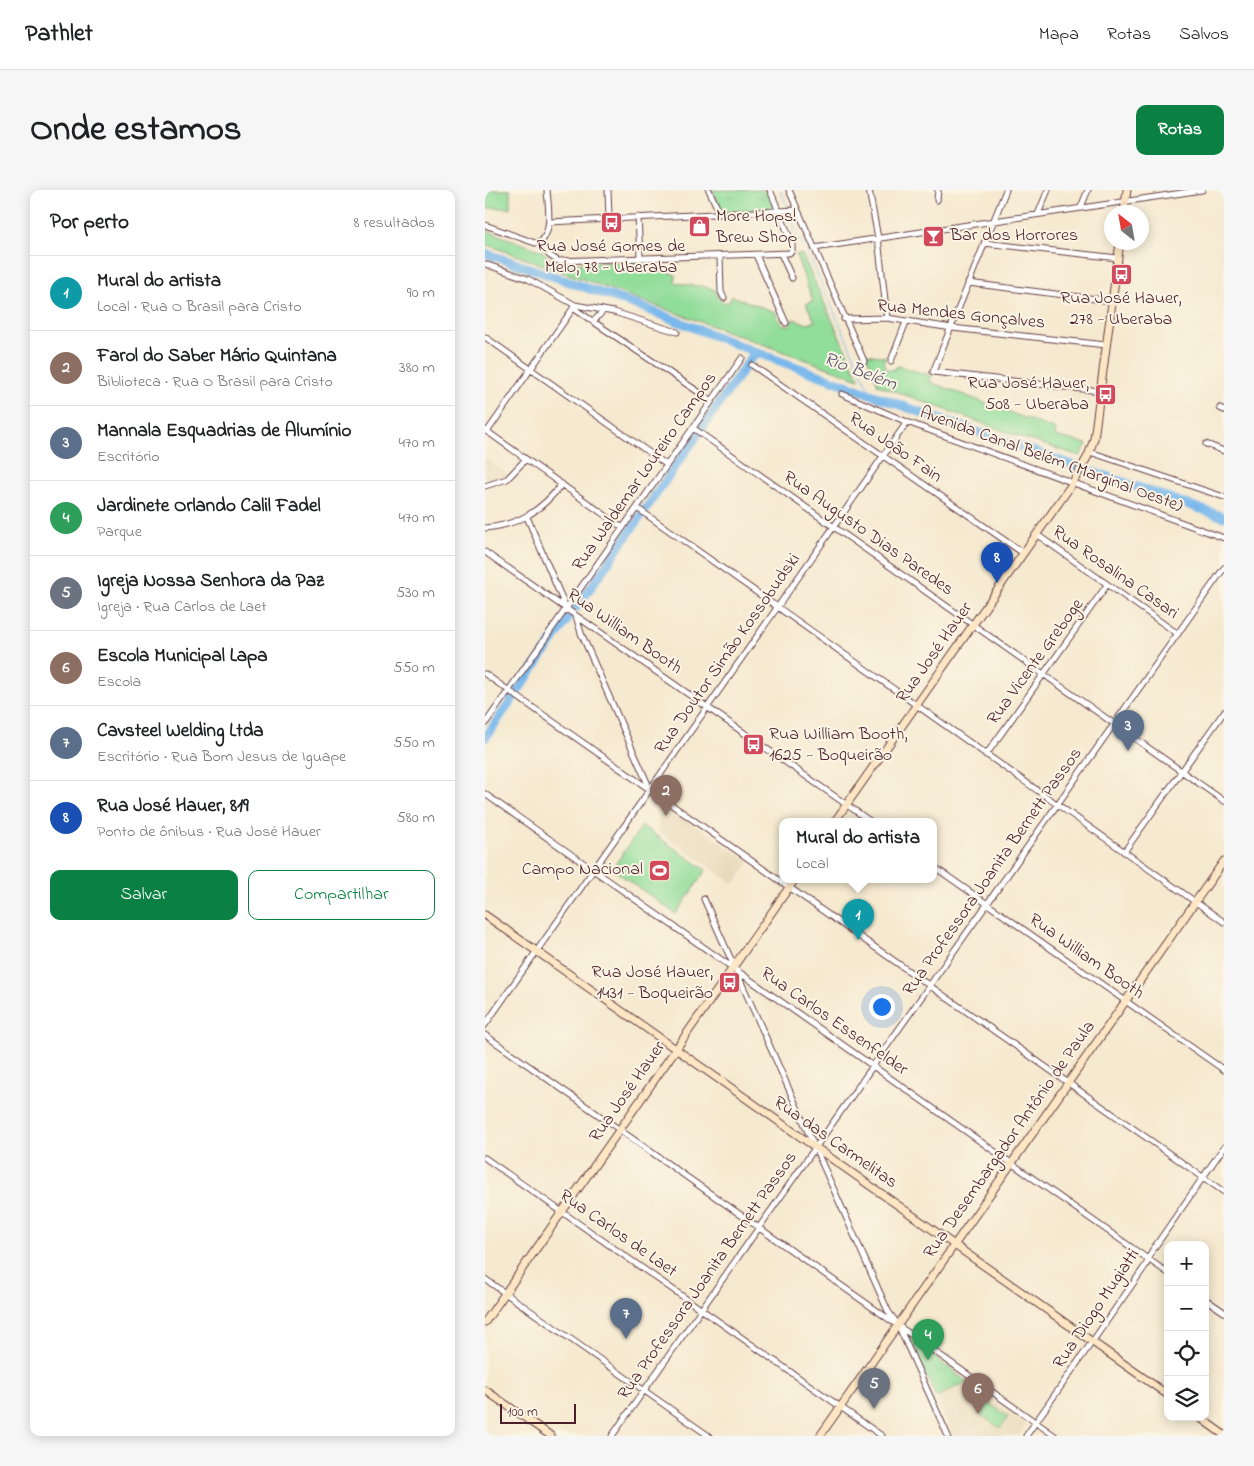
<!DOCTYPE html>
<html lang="pt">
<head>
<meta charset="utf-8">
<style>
  body { margin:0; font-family:"Indie Flower",sans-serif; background:#f6f6f6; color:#202124 }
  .controls { position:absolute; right:15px; bottom:15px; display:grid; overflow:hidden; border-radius:10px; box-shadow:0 2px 12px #0003 }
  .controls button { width:45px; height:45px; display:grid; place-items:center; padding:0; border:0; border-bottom:1px solid #e0e0e0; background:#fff; color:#202124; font:25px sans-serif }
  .compass { position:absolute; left:619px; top:15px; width:45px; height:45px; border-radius:50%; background:#fff; box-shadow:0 2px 12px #0003; rotate:329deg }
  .scale { position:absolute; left:15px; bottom:12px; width:76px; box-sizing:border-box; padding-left:5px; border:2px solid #4a1f2b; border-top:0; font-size:14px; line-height:18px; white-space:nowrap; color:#4a1f2b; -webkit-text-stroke:4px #fcf5e5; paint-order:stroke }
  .you { position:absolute; left:396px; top:816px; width:18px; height:18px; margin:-12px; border:4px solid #fff; border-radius:50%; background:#1a73e8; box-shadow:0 0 0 8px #1a73e833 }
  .badge { display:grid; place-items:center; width:32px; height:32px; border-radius:50%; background:#0b8043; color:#fff; font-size:16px; font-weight:700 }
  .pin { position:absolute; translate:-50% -41px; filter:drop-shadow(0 1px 2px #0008) }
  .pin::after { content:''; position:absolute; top:26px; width:18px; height:15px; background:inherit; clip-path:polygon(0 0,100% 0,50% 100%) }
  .popup { position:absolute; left:294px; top:628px; width:158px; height:65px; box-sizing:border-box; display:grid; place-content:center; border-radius:10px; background:#fff; filter:drop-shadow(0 1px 4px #0005); font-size:16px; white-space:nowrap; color:#757577 }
  .popup b { font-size:19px; color:#202124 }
  .popup::after { content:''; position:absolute; left:50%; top:100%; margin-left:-10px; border:10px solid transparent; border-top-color:#fff }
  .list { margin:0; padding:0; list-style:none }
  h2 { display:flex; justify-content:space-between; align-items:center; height:65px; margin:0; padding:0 20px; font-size:21px }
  h2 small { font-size:16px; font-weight:400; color:#757577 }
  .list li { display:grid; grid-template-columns:32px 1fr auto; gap:15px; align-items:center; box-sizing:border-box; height:75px; padding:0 20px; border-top:1px solid #e0e0e0 }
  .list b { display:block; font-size:19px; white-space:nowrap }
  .list p { margin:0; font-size:16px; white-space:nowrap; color:#757577 }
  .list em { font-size:16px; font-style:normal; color:#757577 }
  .actions { display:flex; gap:10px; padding:15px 20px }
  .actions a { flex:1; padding:11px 0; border:1px solid #0b8043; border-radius:10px; text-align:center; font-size:18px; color:#0b8043 }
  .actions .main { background:#0b8043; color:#fff }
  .icon { flex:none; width:28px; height:28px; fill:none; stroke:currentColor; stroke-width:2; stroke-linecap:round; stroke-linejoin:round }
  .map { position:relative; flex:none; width:739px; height:1246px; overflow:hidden; border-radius:10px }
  header { display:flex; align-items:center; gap:30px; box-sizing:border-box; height:70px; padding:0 25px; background:#fff; border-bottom:1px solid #e0e0e0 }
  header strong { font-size:24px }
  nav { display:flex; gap:28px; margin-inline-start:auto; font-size:18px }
  .intro { display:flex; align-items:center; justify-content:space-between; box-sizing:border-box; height:120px; padding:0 30px }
  h1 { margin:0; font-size:35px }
  .button { padding:12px 22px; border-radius:10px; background:#0b8043; color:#fff; font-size:18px; font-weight:700 }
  main { display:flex; gap:30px; padding:0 30px }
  aside { flex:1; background:#fff; border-radius:10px; box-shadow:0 2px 12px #0003 }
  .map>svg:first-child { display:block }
  .built { fill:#e7daba }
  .grass { fill:#91dd9a; stroke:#6e7e62 }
  .park { fill:url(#park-tufts); stroke:#6e7e62 }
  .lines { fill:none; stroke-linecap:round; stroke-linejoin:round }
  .stream { stroke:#78b8ec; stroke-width:1 }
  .river { stroke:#78b8ec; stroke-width:9 }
  .street-casing { stroke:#643d44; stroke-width:7 }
  .secondary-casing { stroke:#643d44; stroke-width:9 }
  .street { stroke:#fff; stroke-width:5 }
  .secondary { stroke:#fce6c4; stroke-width:7 }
  .labels { text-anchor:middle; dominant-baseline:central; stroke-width:4; stroke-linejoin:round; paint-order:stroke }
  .poi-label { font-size:18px; fill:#4a1f2b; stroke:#fcf5e5; text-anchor:start }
  .street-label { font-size:18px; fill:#4a1f2b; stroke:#fcf5e5 }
  .water-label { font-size:19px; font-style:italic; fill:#5a556f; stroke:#fcf5e5 }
</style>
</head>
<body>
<header>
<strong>Pathlet</strong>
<nav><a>Mapa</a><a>Rotas</a><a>Salvos</a></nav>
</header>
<div class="intro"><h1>Onde estamos</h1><a class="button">Rotas</a></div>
<main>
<aside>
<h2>Por perto<small>8 resultados</small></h2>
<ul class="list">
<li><span class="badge" style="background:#0f9aa8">1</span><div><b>Mural do artista</b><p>Local · Rua O Brasil para Cristo</p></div><em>90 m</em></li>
<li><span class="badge" style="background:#8d6e63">2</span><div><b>Farol do Saber Mário Quintana</b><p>Biblioteca · Rua O Brasil para Cristo</p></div><em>380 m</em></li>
<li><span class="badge" style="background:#5c6f8a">3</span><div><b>Mannala Esquadrias de Alumínio</b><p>Escritório</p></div><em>470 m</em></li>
<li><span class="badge" style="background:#2e9e5b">4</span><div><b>Jardinete Orlando Calil Fadel</b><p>Parque</p></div><em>470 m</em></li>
<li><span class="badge" style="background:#6b7280">5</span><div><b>Igreja Nossa Senhora da Paz</b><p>Igreja · Rua Carlos de Laet</p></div><em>530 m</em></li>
<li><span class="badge" style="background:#8d6e63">6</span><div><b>Escola Municipal Lapa</b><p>Escola</p></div><em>550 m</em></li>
<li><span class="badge" style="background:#5c6f8a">7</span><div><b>Cavsteel Welding Ltda</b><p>Escritório · Rua Bom Jesus de Iguape</p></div><em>550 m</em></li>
<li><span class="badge" style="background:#1a4fb4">8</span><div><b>Rua José Hauer, 819</b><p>Ponto de ônibus · Rua José Hauer</p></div><em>580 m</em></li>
</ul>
<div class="actions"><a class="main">Salvar</a><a>Compartilhar</a></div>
</aside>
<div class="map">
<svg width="739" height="1246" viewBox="0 0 739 1246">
  <defs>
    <pattern id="park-tufts" width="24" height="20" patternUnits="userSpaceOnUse" patternTransform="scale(1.25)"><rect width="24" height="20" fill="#91dd9a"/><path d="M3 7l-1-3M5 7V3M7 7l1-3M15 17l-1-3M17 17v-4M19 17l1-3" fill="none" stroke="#7fbd85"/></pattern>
  </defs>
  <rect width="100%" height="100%" fill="#fcf5e5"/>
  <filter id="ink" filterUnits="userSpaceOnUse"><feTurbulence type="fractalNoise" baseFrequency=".02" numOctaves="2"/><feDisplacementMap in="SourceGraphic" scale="10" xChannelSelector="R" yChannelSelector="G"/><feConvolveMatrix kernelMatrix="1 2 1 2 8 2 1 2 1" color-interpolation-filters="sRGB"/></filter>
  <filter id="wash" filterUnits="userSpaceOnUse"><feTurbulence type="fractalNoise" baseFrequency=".0096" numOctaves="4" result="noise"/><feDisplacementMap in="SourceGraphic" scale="20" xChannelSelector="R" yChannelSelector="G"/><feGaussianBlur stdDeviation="1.12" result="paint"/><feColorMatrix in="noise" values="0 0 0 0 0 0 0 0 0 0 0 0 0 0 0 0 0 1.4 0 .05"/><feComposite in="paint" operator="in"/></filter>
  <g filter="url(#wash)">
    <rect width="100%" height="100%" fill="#f5e9cf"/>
    <!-- built -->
    <path class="built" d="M0,268L24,285L17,289L0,293Z
      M171,608L264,672L249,694L174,642Z
      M482,1192L541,1234L533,1246H469L451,1207Z"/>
    <!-- grass -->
    <path class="grass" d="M0,0H25V18H0Z
      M0,40L57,61L67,71L76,74L171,71V78L191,85L190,92C205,97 216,94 230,100L233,108L239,113L245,111L247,106L290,122L297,134L304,136L308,129L323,134L330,131L321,114L328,111L311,65L317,64L374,189L0,54Z
      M381,164L401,167L399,170L401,179L408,180L413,176L447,186L445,192L571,240L570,246L602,254L595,266L535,247L393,195Z
      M157,636L221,680L191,724L127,679Z
      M504,1213L523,1227L515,1238L496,1225Z"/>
    <!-- park -->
    <path class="park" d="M227,0H283L292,20L236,22Z
      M423,1147L482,1192L451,1207Z"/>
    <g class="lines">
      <!-- stream -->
      <path class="stream" d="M295,0L303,18
        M305,21L312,47L320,57L386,204"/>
      <!-- river -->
      <path class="river" d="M0,63L154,116L273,163L443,225L739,327
        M92,417L266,168L273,163
        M0,548L83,429"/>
    </g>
  </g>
  <g filter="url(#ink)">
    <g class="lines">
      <defs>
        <path id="street" d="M123,0L124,28
          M224,0L235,24
          M304,0L379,171
          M384,0L393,48L402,128
          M521,0L448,182L615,201
          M452,10L453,0
          M596,17L603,0
          M553,24L563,0
          M153,27L155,67
          M64,32L312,20
          M0,35L50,53L56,52
          M56,52L64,65L73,71L304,63L307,61V53L285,0
          M56,52C68,39 63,16 62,0
          M499,53L633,68
          M329,58L717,0
          M296,64L307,88
          M271,65L301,133
          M235,66L236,102L239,108
          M0,74L43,89L90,115L129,122L192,142
          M483,93L627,111
          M88,118L227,211
          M359,129L402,128L467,138L621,155
          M108,132L118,121
          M0,147L182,275
          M406,171L421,132
          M267,175L538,363
          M357,204L422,232L739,348
          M735,218L739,220
          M208,238L739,611
          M0,240L138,338
          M2,242L89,117
          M721,254L739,261
          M605,262L739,307
          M0,296L22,289L41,269
          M152,318L739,732
          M42,327L81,418
          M0,338C34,335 56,321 77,294
          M551,344L693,444
          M0,362L385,631
          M91,426L96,443L165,599
          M0,484L739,1002
          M0,534L257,168
          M501,565L622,395
          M0,604L683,1083
          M639,662L739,522
          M448,676L739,880
          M219,709L403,1121L413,1135L463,1246
          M0,835L422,232
          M0,845L570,1246
          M0,968L397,1246
          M0,1089L224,1246
          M720,1109L739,1122
          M127,1246L739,378
          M541,1246L661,1075L667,1061L739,957"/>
        <path id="secondary" d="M639,22L642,0
          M350,631L587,294L603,266L609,249L635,52
          M0,725L683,1205
          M0,1132L310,689
          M0,1200L66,1246
          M714,1227L739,1245
          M335,1246L739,671"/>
      </defs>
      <!-- street casing -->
      <use href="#street" class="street-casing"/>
      <!-- secondary casing -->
      <use href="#secondary" class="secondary-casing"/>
      <!-- street -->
      <use href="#street" class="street"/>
      <!-- secondary -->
      <use href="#secondary" class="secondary"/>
    </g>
  </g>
  <!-- icons -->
  <defs>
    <symbol id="bus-square" viewBox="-11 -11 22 22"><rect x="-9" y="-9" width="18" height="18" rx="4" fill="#d1495b" stroke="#fcf5e5"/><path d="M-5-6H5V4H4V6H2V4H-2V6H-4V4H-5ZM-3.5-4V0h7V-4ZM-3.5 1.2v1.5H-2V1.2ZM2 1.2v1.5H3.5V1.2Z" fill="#fff"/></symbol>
    <symbol id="shop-square" viewBox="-11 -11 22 22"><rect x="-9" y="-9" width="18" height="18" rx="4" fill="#d1495b" stroke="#fcf5e5"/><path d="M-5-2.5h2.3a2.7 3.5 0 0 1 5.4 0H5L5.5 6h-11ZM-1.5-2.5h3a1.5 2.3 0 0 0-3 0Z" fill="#fff"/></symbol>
    <symbol id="bar-square" viewBox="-11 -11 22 22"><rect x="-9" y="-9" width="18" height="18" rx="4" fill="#d1495b" stroke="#fcf5e5"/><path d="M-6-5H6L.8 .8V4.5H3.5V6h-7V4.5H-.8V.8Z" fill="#fff"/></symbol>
    <symbol id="stadium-square" viewBox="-11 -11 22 22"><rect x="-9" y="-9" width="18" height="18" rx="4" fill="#d1495b" stroke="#fcf5e5"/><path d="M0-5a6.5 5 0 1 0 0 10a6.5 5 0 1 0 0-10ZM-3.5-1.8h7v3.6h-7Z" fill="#fff"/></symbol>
  </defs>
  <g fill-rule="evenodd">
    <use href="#bus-square" x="114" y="20" width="25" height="25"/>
    <use href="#shop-square" x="202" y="24" width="25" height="25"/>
    <use href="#bar-square" x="436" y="34" width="25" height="25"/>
    <use href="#bus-square" x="624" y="72" width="25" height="25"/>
    <use href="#bus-square" x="608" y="192" width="25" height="25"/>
    <use href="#bus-square" x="256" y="542" width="25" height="25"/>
    <use href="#stadium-square" x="162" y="668" width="25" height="25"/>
    <use href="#bus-square" x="232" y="780" width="25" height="25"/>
  </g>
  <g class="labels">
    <!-- poi labels -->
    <g class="poi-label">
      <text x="231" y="27">More Hops!<tspan x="231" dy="21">Brew Shop</tspan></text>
      <text x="465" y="46">Bar dos Horrores</text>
      <text x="126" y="57" text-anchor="middle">Rua José Gomes de<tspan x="126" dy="21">Melo, 78 - Uberaba</tspan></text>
      <text x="636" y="109" text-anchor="middle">Rua José Hauer,<tspan x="636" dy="21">278 - Uberaba</tspan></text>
      <text x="604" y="194" text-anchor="end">Rua José Hauer,<tspan x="604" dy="21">508 - Uberaba</tspan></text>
      <text x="284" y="545">Rua William Booth,<tspan x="284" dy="21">1625 - Boqueirão</tspan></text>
      <text x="158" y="680" text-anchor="end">Campo Nacional</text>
      <text x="228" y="783" text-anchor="end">Rua José Hauer,<tspan x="228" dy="21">1431 - Boqueirão</tspan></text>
    </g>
    <!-- street labels -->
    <g class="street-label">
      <text transform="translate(476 125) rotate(6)">Rua Mendes Gonçalves</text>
      <text transform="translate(410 258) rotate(35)">Rua João Fain</text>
      <text transform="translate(566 270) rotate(20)">Avenida Canal Belém (Marginal Oeste)</text>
      <text transform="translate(160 282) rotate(-55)">Rua Waldemar Loureiro Campos</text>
      <text transform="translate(383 344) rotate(35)">Rua Augusto Dias Paredes</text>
      <text transform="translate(630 383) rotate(35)">Rua Rosalina Casari</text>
      <text transform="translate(139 442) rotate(35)">Rua William Booth</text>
      <text transform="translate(450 463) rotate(-55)">Rua José Hauer</text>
      <text transform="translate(243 464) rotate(-55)">Rua Doutor Simão Kossobudski</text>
      <text transform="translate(551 472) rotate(-54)">Rua Vicente Greboge</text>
      <text transform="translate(508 682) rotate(-55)">Rua Professora Joanita Bernett Passos</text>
      <text transform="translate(601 767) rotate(35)">Rua William Booth</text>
      <text transform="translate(349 832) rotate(35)">Rua Carlos Essenfelder</text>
      <text transform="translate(143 902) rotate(-55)">Rua José Hauer</text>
      <text transform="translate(525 950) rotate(-55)">Rua Desembargador Antônio de Paula</text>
      <text transform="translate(350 953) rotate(35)">Rua das Carmelitas</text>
      <text transform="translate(133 1044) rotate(35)">Rua Carlos de Laet</text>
      <text transform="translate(223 1086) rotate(-55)">Rua Professora Joanita Bernett Passos</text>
      <text transform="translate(612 1119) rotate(-56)">Rua Diogo Mugiatti</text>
    </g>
    <!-- water labels -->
    <g class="water-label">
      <text transform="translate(375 182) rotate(21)">Rio Belém</text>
    </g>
  </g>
</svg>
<div class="controls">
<button>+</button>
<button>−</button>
<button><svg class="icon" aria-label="locate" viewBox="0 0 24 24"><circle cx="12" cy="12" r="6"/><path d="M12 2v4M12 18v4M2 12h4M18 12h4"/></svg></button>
<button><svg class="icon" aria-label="layers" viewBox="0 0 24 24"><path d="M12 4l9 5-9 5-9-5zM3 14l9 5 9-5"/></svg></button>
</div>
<svg class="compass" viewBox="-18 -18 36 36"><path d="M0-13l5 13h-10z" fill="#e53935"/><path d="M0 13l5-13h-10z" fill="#757577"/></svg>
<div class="scale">100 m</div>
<div class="you"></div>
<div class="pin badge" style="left:373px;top:750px;background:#0f9aa8">1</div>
<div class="popup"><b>Mural do artista</b>Local</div>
<div class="pin badge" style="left:181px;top:626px;background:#8d6e63">2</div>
<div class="pin badge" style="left:643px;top:561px;background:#5c6f8a">3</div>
<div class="pin badge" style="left:443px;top:1170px;background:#2e9e5b">4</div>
<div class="pin badge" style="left:389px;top:1219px;background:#6b7280">5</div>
<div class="pin badge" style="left:493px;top:1224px;background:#8d6e63">6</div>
<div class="pin badge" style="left:141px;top:1149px;background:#5c6f8a">7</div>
<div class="pin badge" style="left:512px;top:393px;background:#1a4fb4">8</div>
</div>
</main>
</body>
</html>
